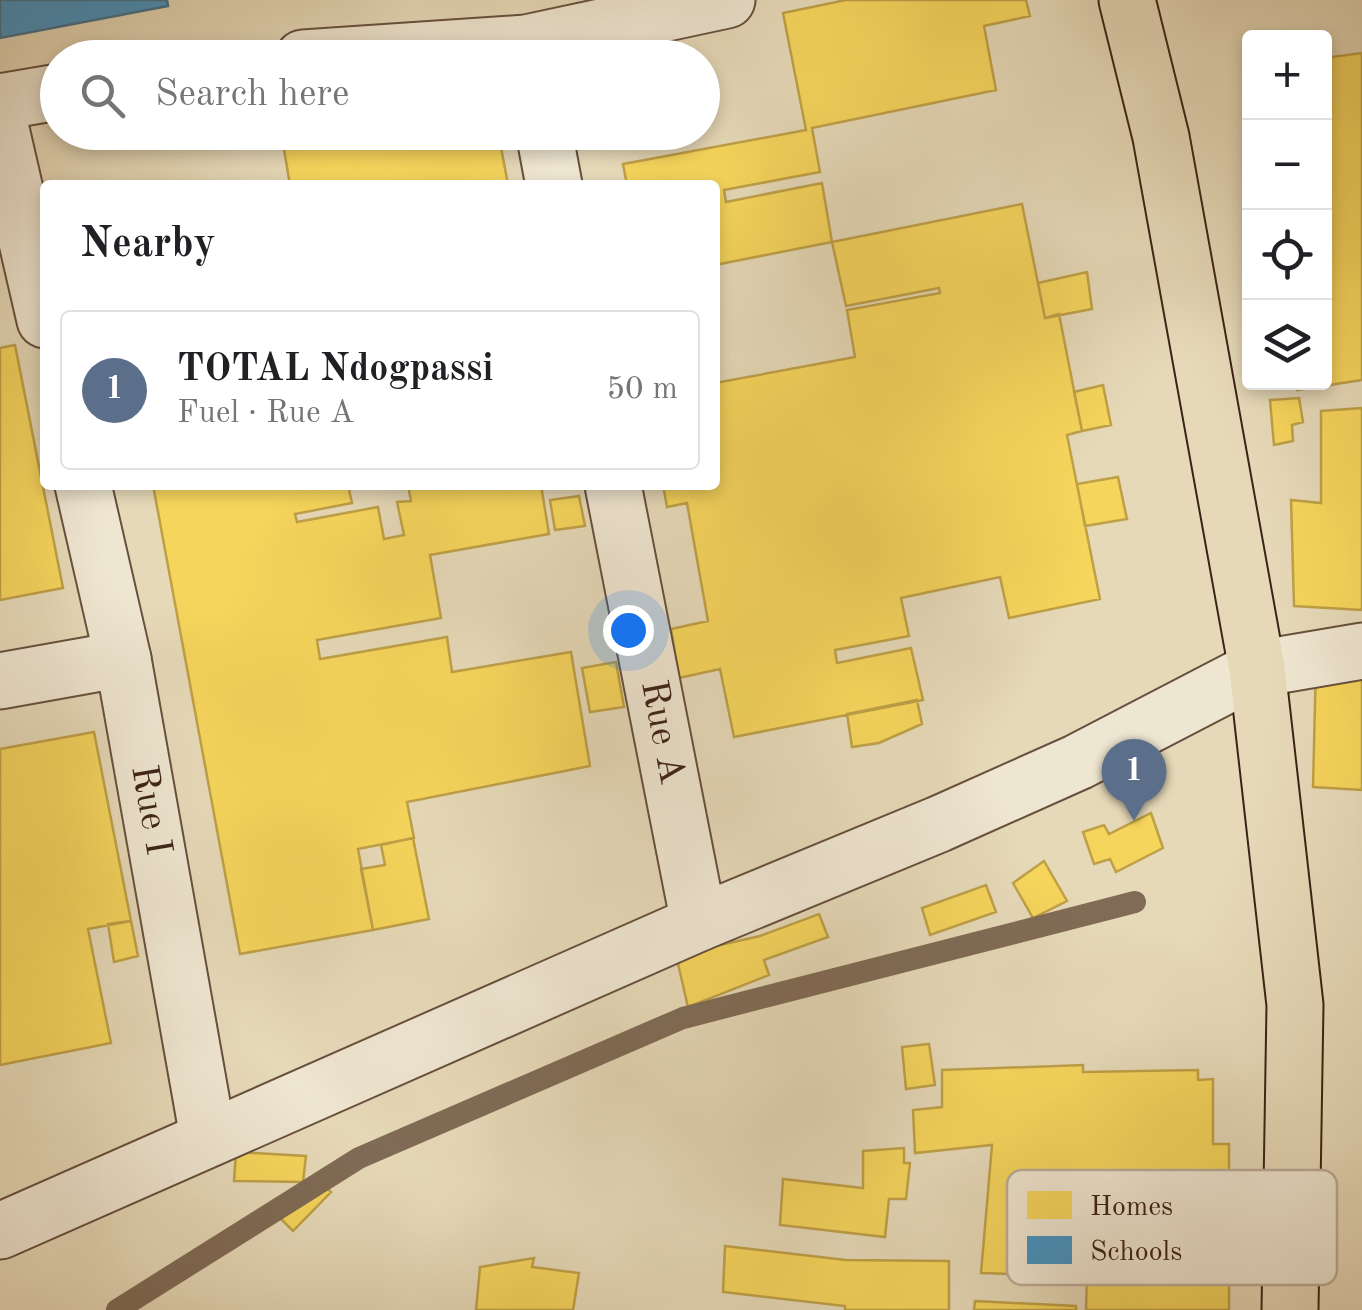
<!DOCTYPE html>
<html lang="en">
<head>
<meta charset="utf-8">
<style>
  body { margin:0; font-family:"Old Standard TT",serif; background:#f2f2f2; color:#202124 }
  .controls { position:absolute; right:30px; top:30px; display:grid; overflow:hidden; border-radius:10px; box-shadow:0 5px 15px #0003 }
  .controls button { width:90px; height:90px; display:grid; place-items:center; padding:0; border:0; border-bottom:2px solid #e0e0e0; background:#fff; color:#202124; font:50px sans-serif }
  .you { position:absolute; left:628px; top:630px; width:35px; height:35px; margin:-25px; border:8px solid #fff; border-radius:50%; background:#1a73e8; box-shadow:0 0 0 15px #1a73e833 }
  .badge { display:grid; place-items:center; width:65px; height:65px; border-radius:50%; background:#8f2418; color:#fff; font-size:32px; font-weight:700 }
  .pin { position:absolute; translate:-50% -82px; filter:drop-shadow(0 2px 5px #0008) }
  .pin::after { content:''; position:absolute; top:52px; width:35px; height:30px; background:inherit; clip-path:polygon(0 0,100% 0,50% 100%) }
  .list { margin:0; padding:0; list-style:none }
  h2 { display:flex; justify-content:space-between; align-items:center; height:130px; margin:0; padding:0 40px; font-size:42px }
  h2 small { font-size:32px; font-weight:400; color:#757577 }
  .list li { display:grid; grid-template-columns:65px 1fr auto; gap:30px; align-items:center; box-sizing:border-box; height:160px; margin:0 20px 20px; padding:0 20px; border:2px solid #e0e0e0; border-radius:10px }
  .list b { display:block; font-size:38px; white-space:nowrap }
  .list p { margin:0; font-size:32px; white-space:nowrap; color:#757577 }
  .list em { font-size:32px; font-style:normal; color:#757577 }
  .icon { flex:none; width:55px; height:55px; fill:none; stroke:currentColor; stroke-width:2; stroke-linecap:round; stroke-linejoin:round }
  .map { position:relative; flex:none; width:1362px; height:1310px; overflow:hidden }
  .search { position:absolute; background:#fff; box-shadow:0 5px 15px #0003; left:40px; top:40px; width:680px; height:110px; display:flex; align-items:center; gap:25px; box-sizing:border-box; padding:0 35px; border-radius:55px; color:#757577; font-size:38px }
  .panel { position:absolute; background:#fff; box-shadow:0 5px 15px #0003; left:40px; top:180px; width:680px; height:310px; border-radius:10px }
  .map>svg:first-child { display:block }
  .homes { fill:#f6d55c; stroke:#bea047; stroke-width:2.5 }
  .schools { fill:#4393c3; stroke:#41718f; stroke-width:2.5 }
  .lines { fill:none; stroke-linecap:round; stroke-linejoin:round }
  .stream { stroke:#806b56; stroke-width:22 }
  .minor-casing { stroke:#67503e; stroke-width:59 }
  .major-casing { stroke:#3d2316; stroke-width:59 }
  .minor { stroke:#efe6d1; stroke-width:55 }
  .major { stroke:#e6d9b8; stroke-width:55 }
  .labels { text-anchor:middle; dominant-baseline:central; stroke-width:10; stroke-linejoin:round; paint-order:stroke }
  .street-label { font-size:38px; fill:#3d2316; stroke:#efe6d1 }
  .key { fill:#efe6d1; stroke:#baac99; stroke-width:2.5 }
  .key-label { font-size:28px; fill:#3d2316 }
</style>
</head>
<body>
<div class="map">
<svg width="1362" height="1310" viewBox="0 0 1362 1310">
  <rect width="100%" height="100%" fill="#e6d9b8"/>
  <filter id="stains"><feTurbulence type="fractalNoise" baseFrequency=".002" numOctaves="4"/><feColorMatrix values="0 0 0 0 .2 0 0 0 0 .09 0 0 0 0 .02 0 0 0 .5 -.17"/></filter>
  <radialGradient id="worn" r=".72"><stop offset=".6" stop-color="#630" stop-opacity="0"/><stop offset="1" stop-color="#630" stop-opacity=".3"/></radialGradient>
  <!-- homes -->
  <path class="homes" d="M846,0H1026L1030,16L984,26L996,90L812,128L820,172L724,190L726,202L822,183L832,242L715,265V185H627L623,164L806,130L783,13Z
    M1362,53V380L1297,390L1295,382H1324V58Z
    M281,132H498L508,184L290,185Z
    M1022,204L1045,318L1059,314L1082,431L1067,435L1100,599L1009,618L1000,577L901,598L909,636L835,650L837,663L911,648L923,700L734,737L720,669L679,678L671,629L708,621L687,503L667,507L663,485H715V383L855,357L847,310L940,293L939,288L846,306L832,242Z
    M1087,272L1092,309L1045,318L1038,283Z
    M15,345L63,588L0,600V348Z
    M1103,385L1111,425L1082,431L1074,392Z
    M1299,398L1303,422L1292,425L1293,441L1274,445L1270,400Z
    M1362,408V610L1294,606L1291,500L1321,503V411Z
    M1118,477L1127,519L1085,526L1077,484Z
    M153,485H348L352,503L295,514L297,522L378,507L384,539L404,535L397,502L411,501L408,485H541L549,534L430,555L441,618L317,640L320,659L447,637L452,672L571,652L590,766L407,802L414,838L358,849L373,930L240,954Z
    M579,496L585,526L555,530L550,500Z
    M616,662L624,707L590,712L582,668Z
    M1316,664L1362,673V790L1313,787Z
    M917,700L922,724L879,743L852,747L847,714Z
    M94,732L131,921L88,929L111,1043L0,1065V749Z
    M1151,813L1163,848L1116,872L1110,859L1094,864L1083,832L1104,825L1109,834Z
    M413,838L429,919L373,930L361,869L385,865L381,845Z
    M1044,861L1067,901L1033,918L1013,883Z
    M986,885L996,912L930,935L922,908Z
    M819,914L828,937L764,960L769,975L688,1007L676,955L760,936Z
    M131,921L138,956L114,962L108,924Z
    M929,1044L935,1085L906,1089L902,1047Z
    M1083,1065V1072L1198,1070V1080L1213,1079V1144H1229V1310H1086L1087,1274L1159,1276V1271L1075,1268L1071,1197L1112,1193V1183L1068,1186L1074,1276L981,1273L992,1145L915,1153L913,1110L942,1107V1070Z
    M904,1148V1163H910L906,1199H889L885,1237L780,1225L783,1179L863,1188V1151Z
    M236,1152L306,1156L303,1182L234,1181Z
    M314,1176L331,1192L293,1231L276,1214Z
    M725,1246L846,1260L949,1261V1310H845V1306L723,1292Z
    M534,1258L532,1267L579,1273L573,1310H476L480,1267Z
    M975,1301L1076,1306V1310H974Z"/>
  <!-- schools -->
  <path class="schools" d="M0,0H167L168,6L0,38Z"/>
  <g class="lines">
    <!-- stream -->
    <path class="stream" d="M117,1310L359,1158L683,1018L1135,902"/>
    <defs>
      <g id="minor">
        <path d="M303,58L526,43L727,0"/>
        <path d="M0,102L58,92"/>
        <path d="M0,125L45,320"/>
        <path d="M544,132L554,185"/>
        <path id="s1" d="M83,485L123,659L208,1137"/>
        <path id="s2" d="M613,485L699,923"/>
        <path d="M0,681L123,659"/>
        <path d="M0,1231L699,923L939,824L1078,762L1257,669L1362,651"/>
      </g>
      <path id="major" d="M1127,0L1161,137L1257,669L1295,1005L1290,1310"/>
    </defs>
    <!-- minor casing -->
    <use href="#minor" class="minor-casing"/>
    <!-- major casing -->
    <use href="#major" class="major-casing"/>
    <!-- minor -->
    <use href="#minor" class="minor"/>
    <!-- major -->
    <use href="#major" class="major"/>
  </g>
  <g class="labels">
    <!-- street labels -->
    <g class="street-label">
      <text stroke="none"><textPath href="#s2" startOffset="252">Rue A</textPath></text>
      <text stroke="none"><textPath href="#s1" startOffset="332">Rue I</textPath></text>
    </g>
  </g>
  <!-- legend -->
  <rect x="1007" y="1170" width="330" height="115" rx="15" class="key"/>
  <rect x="1027" y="1191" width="45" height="28" fill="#f6d55c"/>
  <rect x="1027" y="1236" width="45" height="28" fill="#4393c3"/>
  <g class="key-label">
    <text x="1090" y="1215">Homes</text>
    <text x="1090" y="1260">Schools</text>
  </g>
  <rect width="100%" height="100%" filter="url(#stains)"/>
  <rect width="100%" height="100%" fill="url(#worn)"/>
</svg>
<div class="controls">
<button>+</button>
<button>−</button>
<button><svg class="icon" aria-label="locate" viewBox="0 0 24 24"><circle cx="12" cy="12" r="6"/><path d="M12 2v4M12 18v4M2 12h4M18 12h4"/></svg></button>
<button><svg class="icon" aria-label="layers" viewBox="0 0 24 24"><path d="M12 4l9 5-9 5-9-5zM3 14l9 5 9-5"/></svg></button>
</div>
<div class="you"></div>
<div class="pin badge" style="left:1134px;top:821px;background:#5c6f8a">1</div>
<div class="search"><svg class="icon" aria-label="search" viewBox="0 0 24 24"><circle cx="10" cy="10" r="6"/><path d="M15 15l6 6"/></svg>Search here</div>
<section class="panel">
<h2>Nearby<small></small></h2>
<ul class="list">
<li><span class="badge" style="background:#5c6f8a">1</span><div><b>TOTAL Ndogpassi</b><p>Fuel · Rue A</p></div><em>50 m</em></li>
</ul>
</section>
</div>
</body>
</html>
